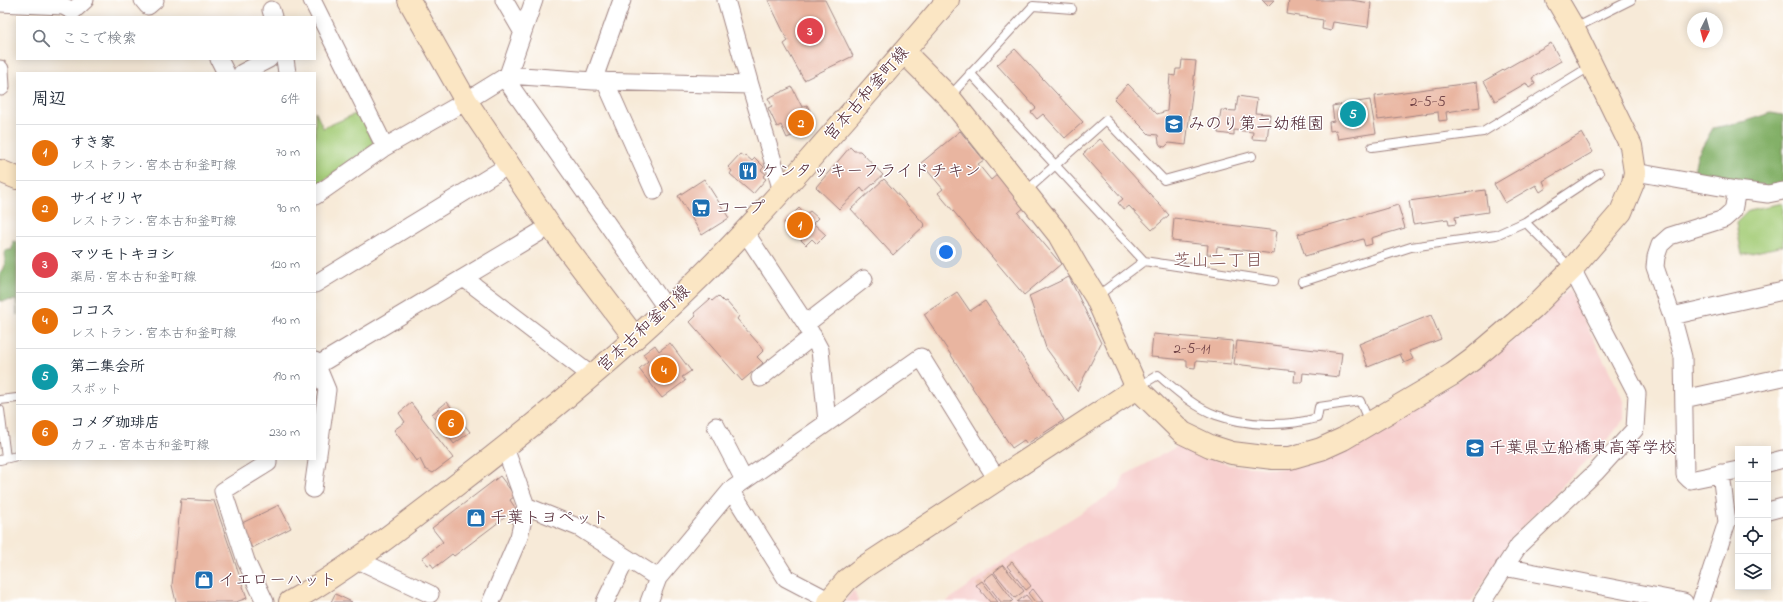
<!DOCTYPE html>
<html lang="ja">
<head>
<meta charset="utf-8">
<style>
  body { margin:0; font-family:"Indie Flower","Klee One",sans-serif; background:#f2f2f3; color:#1f2937 }
  .controls { position:absolute; right:12px; bottom:12px; display:grid; overflow:hidden; border-radius:0px; box-shadow:0 2px 10px #0003 }
  .controls button { width:36px; height:36px; display:grid; place-items:center; padding:0; border:0; border-bottom:1px solid #e0e1e3; background:#fff; color:#1f2937; font:20px sans-serif }
  .compass { position:absolute; left:1687px; top:12px; width:36px; height:36px; border-radius:50%; background:#fff; box-shadow:0 2px 10px #0003; rotate:186deg }
  .you { position:absolute; left:946px; top:252px; width:14px; height:14px; margin:-10px; border:3px solid #fff; border-radius:50%; background:#1a73e8; box-shadow:0 0 0 6px #1a73e833 }
  .badge { display:grid; place-items:center; width:26px; height:26px; border-radius:50%; background:#7c3aed; color:#fff; font-size:13px; font-weight:700 }
  .pin { position:absolute; translate:-50% -50%; border:2px solid #fff; box-shadow:0 1px 4px #0006 }
  .list { margin:0; padding:0; list-style:none }
  h2 { display:flex; justify-content:space-between; align-items:center; height:52px; margin:0; padding:0 16px; font-size:17px }
  h2 small { font-size:13px; font-weight:400; color:#747a83 }
  .list li { display:grid; grid-template-columns:26px 1fr auto; gap:12px; align-items:center; box-sizing:border-box; height:56px; padding:0 16px; border-top:1px solid #e0e1e3 }
  .list b { display:block; font-size:15px; white-space:nowrap }
  .list p { margin:0; font-size:13px; white-space:nowrap; color:#747a83 }
  .list em { font-size:13px; font-style:normal; color:#747a83 }
  .icon { flex:none; width:22px; height:22px; fill:none; stroke:currentColor; stroke-width:2; stroke-linecap:round; stroke-linejoin:round }
  .map { position:relative; flex:none; width:1783px; height:602px; overflow:hidden }
  .search { position:absolute; background:#fff; box-shadow:0 2px 10px #0003; left:16px; top:16px; width:300px; height:44px; display:flex; align-items:center; gap:10px; box-sizing:border-box; padding:0 14px; border-radius:0px; color:#747a83; font-size:15px }
  .panel { position:absolute; background:#fff; box-shadow:0 2px 10px #0003; left:16px; top:72px; width:300px; height:388px; border-radius:0px }
  .map>svg:first-child { display:block }
  .built { fill:#f7d0cf }
  .green { fill:#a4cc77; stroke:#777651 }
  .forest { fill:#83b068; stroke:#66684a }
  .building { fill:#e9b5a0 }
  .lines { fill:none; stroke-linecap:round; stroke-linejoin:round }
  .lane-casing { stroke:#a08482; stroke-width:10 }
  .street-casing { stroke:#a08482; stroke-width:19 }
  .secondary-casing { stroke:#a08482; stroke-width:24 }
  .lane { stroke:#fff; stroke-width:8 }
  .street { stroke:#fff; stroke-width:17 }
  .secondary { stroke:#fbe6c4; stroke-width:22 }
  .labels { text-anchor:middle; dominant-baseline:central; stroke-width:3; stroke-linejoin:round; paint-order:stroke }
  .number-label { font-size:15px; fill:#724448 }
  .street-label { font-size:17px; fill:#4a1f2b; stroke:#fff }
  .poi-label { font-size:17px; fill:#4a1f2b; stroke:#fff; text-anchor:start }
  .neighbourhood-label { font-size:18px; fill:#825454; stroke:#fff }
</style>
</head>
<body>
<div class="map">
<svg width="1783" height="602" viewBox="0 0 1783 602">
  <rect width="100%" height="100%" fill="#fff"/>
  <filter id="ink" filterUnits="userSpaceOnUse"><feTurbulence type="fractalNoise" baseFrequency=".025" numOctaves="2"/><feDisplacementMap in="SourceGraphic" scale="8" xChannelSelector="R" yChannelSelector="G"/><feConvolveMatrix kernelMatrix="1 2 1 2 8 2 1 2 1" color-interpolation-filters="sRGB"/></filter>
  <filter id="wash" filterUnits="userSpaceOnUse"><feTurbulence type="fractalNoise" baseFrequency=".012" numOctaves="4" result="noise"/><feDisplacementMap in="SourceGraphic" scale="16" xChannelSelector="R" yChannelSelector="G"/><feGaussianBlur stdDeviation="0.9" result="paint"/><feColorMatrix in="noise" values="0 0 0 0 0 0 0 0 0 0 0 0 0 0 0 0 0 1.4 0 .05"/><feComposite in="paint" operator="in"/></filter>
  <g filter="url(#wash)">
    <rect width="100%" height="100%" fill="#f7ead8"/>
    <!-- built -->
    <path class="built" d="M1569,289L1624,401V419L1610,437L1512,537L1471,602H946L1000,563L1119,489L1123,476L1180,445L1205,457L1230,465L1275,469L1309,465L1346,450L1477,369L1543,316Z
      M854,590L858,602H844Z"/>
    <!-- green -->
    <path class="green" d="M315,111L323,128L360,112L374,144L315,187Z
      M1783,203V246L1742,255L1736,223L1749,210Z"/>
    <!-- forest -->
    <path class="forest" d="M1771,113L1783,115V187L1772,190L1693,176L1697,156L1713,128L1746,121Z
      M13,241L17,242V315L16,300L0,301V274L5,264V250H12Z"/>
    <g id="blocks">
      <!-- building -->
      <path class="building" d="M768,0H825L853,56L804,80L784,44L788,41Z
        M1262,0H1274L1268,6Z
        M1289,0H1350L1371,3L1368,27L1333,22L1331,31L1322,29L1323,20L1287,14Z
        M1551,43L1561,61L1532,78L1535,84L1529,88L1526,83L1495,101L1484,81Z
        M1015,49L1083,122L1065,138L1043,114L1037,119L1031,112L1036,108L997,65Z
        M1182,60L1196,61L1186,145L1169,143L1165,147L1161,146L1159,143L1158,135L1149,134L1114,99L1128,84L1157,114L1167,111L1170,75L1175,76L1176,69H1181Z
        M1477,82L1480,107L1446,112L1447,120L1439,121L1438,112L1378,120L1375,96Z
        M792,87L802,107L807,105L810,111L805,114L811,127L787,138L781,125L777,127L768,108L772,106L768,98Z
        M1238,96L1257,99L1255,113L1270,114L1267,140L1252,139L1253,132L1234,130V135L1218,133L1221,110L1236,111Z
        M1370,100L1376,133L1338,139L1336,130L1330,131L1329,122L1334,121L1332,106Z
        M960,131L984,160L978,164L991,180L999,173L1027,205L1018,213L1061,264L1024,295L938,193L943,189L921,163Z
        M1582,133L1593,152L1543,181L1546,188L1540,192L1536,185L1505,203L1494,184Z
        M1100,139L1169,215L1152,230L1129,206L1124,210L1118,203L1123,199L1083,154Z
        M850,147L854,151H860L883,175L864,192L861,188L839,209L816,187Z
        M740,154L744,157L745,155L752,161L755,158L764,167L761,170L766,174L763,177L766,179L753,194L730,174L732,171L728,167Z
        M704,179L729,218L702,235L678,196Z
        M884,179L925,225L893,255L851,209Z
        M1485,190L1488,212L1455,217L1456,224L1449,225L1448,219L1413,224L1409,201Z
        M1398,205L1405,228L1371,238L1372,244L1365,246L1363,239L1305,256L1298,234Z
        M799,208L806,214L810,211L818,218L813,223L826,235L817,244L812,239L806,245L784,223Z
        M1174,218L1277,231L1274,254L1217,247L1216,255L1207,254L1208,245L1172,241Z
        M1069,277L1101,343L1077,391L1046,348L1029,296Z
        M957,292L970,311L985,301L1064,420L1027,444L1024,440L1012,448L924,314Z
        M718,296L724,302L726,301L739,316L737,319L764,350L757,357L763,363L742,381L690,322L696,316L694,313L710,299L712,301Z
        M1431,315L1441,339L1409,351L1413,359L1404,363L1400,354L1368,367L1359,344Z
        M1153,334L1233,341L1231,364L1196,361L1195,368L1187,367V360L1151,357Z
        M1237,341L1342,353L1339,377L1303,373L1302,382H1294L1295,371L1234,364Z
        M670,343L691,371L682,377L685,381L662,398L639,369L648,361L643,354L655,345L659,351Z
        M447,402L470,432L454,444L432,414Z
        M411,403L453,458L433,473L425,469L420,459L416,461L394,430L405,422L399,413Z
        M500,476L515,496L510,500L516,509L454,556L452,554L434,568L431,564L428,565L422,558L443,542L432,528Z
        M181,499L214,501L247,598L236,602H176L172,585Z
        M279,505L291,528L252,548L240,524Z
        M1012,562L1031,586L1026,590L1007,566Z
        M1003,565L1024,591L1015,598L994,572Z
        M993,573L1013,600L1011,602H1001L984,580Z
        M982,581L998,602H990L976,585Z
        M1033,589L1043,602H1035L1028,593Z
        M335,594L352,602H331Z
        M1026,595L1032,602H1017Z"/>
    </g>
  </g>
  <g filter="url(#ink)">
    <use href="#blocks" fill-opacity="0" stroke="#a08482" stroke-width="1"/>
    <g class="lines">
      <defs>
        <path id="lane" d="M1575,28L1631,0
          M970,73L1144,261L1274,281
          M950,96L1033,6L1072,9
          M1372,147L1483,132L1591,66
          M1025,192L1106,120L1164,180L1252,156
          M1525,222L1571,268
          M1302,282L1411,247L1496,235L1525,222L1599,173
          M1096,297L1144,261
          M1138,387L1158,375C1176,390 1194,407 1216,415C1247,426 1286,427 1317,418L1319,407L1360,401L1369,422
          M0,400L17,398
          M0,410L6,458
          M0,460L17,456"/>
        <path id="street" d="M143,0L148,6L155,0
          M312,0L385,147
          M504,0L522,31
          M726,0L750,85L782,191
          M0,3L63,6L73,11L85,0
          M271,10L273,17
          M219,59L226,73
          M285,59L287,73
          M0,69L1,87
          M242,73L269,59
          M508,75L593,81L750,85
          M504,77L667,309
          M593,81L622,0
          M605,81L654,191
          M1635,172L1737,190L1768,194L1783,191
          M1737,190L1733,211L1724,219L1670,236L1660,245L1656,257L1655,267L1672,316L1683,357L1685,475L1690,480L1738,470
          M315,196L385,147L466,101L508,75L534,0
          M745,232L806,324L820,350L827,422
          M464,278L592,376
          M315,284L509,165
          M1672,316L1783,291
          M806,324L864,279
          M318,365L550,226
          M760,378L813,336
          M1684,399L1783,377
          M716,426L744,480
          M1768,463L1783,459
          M313,489L327,390L315,361
          M731,490L786,578L828,600
          M526,506L580,528L658,578
          M1768,511L1783,507
          M358,560L430,594
          M1504,567L1684,602
          M265,602L246,561L223,491L268,463V459
          M491,602L519,537L526,506L505,448
          M605,602L626,559
          M649,602L658,578L731,490L921,357L998,481
          M1482,602L1519,545L1596,472L1635,429L1637,394L1572,269
          M1701,602L1727,522L1721,473"/>
        <path id="secondary" d="M409,0L466,101L550,226L635,338
          M904,52L949,97L1059,235L1077,267L1096,297L1137,388L1183,433L1210,446L1232,453L1273,458H1290L1321,449L1343,439L1453,374L1472,360L1533,308L1572,269L1621,212L1633,183L1635,172L1631,146L1574,29L1557,0
          M0,171L17,178
          M290,602C349,569 401,527 455,486C528,430 599,372 666,310C722,258 774,201 824,143C866,96 907,48 948,0
          M828,602L847,580L864,567L1137,388"/>
      </defs>
      <!-- lane casing -->
      <use href="#lane" class="lane-casing"/>
      <!-- street casing -->
      <use href="#street" class="street-casing"/>
      <!-- secondary casing -->
      <use href="#secondary" class="secondary-casing"/>
      <!-- lane -->
      <use href="#lane" class="lane"/>
      <!-- street -->
      <use href="#street" class="street"/>
      <!-- secondary -->
      <use href="#secondary" class="secondary"/>
    </g>
  </g>
  <!-- icons -->
  <defs>
    <symbol id="school-square" viewBox="-11 -11 22 22"><rect x="-9" y="-9" width="18" height="18" rx="4" fill="#1f6fb2" stroke="#fff"/><path d="M0-5L7-2L0 1L-7-2ZM-4 1L0 2.5L4 1V4Q0 6-4 4Z" fill="#fff"/></symbol>
    <symbol id="restaurant-square" viewBox="-11 -11 22 22"><rect x="-9" y="-9" width="18" height="18" rx="4" fill="#1f6fb2" stroke="#fff"/><path d="M-5-6h1v4h1v-4h1v4h1v-4h1v5L-1.5 .5V6h-2V.5L-5-1ZM5-6V6H3V1.5H1.5Q1.5-4 5-6Z" fill="#fff"/></symbol>
    <symbol id="supermarket-square" viewBox="-11 -11 22 22"><rect x="-9" y="-9" width="18" height="18" rx="4" fill="#1f6fb2" stroke="#fff"/><path d="M-6-5.5h2.5l.6 2H6L4.5 2H-2.5L-4.4-4H-6ZM-1.5 3.2a1.3 1.3 0 1 0 .1 0ZM3 3.2a1.3 1.3 0 1 0 .1 0Z" fill="#fff"/></symbol>
    <symbol id="shop-square" viewBox="-11 -11 22 22"><rect x="-9" y="-9" width="18" height="18" rx="4" fill="#1f6fb2" stroke="#fff"/><path d="M-5-2.5h2.3a2.7 3.5 0 0 1 5.4 0H5L5.5 6h-11ZM-1.5-2.5h3a1.5 2.3 0 0 0-3 0Z" fill="#fff"/></symbol>
  </defs>
  <g fill-rule="evenodd">
    <use href="#school-square" x="1163" y="113" width="22" height="22"/>
    <use href="#restaurant-square" x="737" y="160" width="22" height="22"/>
    <use href="#supermarket-square" x="690" y="197" width="22" height="22"/>
    <use href="#school-square" x="1464" y="437" width="22" height="22"/>
    <use href="#shop-square" x="465" y="507" width="22" height="22"/>
    <use href="#shop-square" x="193" y="569" width="22" height="22"/>
  </g>
  <g class="labels">
    <!-- number labels -->
    <g class="number-label">
      <text x="1428" y="102">2-5-5</text>
      <text x="1192" y="349">2-5-11</text>
    </g>
    <!-- street labels -->
    <g class="street-label">
      <text transform="translate(867 94) rotate(-49)">宮本古和釜町線</text>
      <text transform="translate(644 329) rotate(-43)">宮本古和釜町線</text>
    </g>
    <!-- poi labels -->
    <g class="poi-label">
      <text x="1188" y="124">みのり第二幼稚園</text>
      <text x="762" y="171">ケンタッキーフライドチキン</text>
      <text x="715" y="208">コープ</text>
      <text x="1489" y="448">千葉県立船橋東高等学校</text>
      <text x="490" y="518">千葉トヨペット</text>
      <text x="218" y="580">イエローハット</text>
    </g>
    <!-- neighbourhood labels -->
    <g class="neighbourhood-label">
      <text x="1218" y="262">芝山二丁目</text>
    </g>
  </g>
</svg>
<div class="controls">
<button>+</button>
<button>−</button>
<button><svg class="icon" aria-label="locate" viewBox="0 0 24 24"><circle cx="12" cy="12" r="6"/><path d="M12 2v4M12 18v4M2 12h4M18 12h4"/></svg></button>
<button><svg class="icon" aria-label="layers" viewBox="0 0 24 24"><path d="M12 4l9 5-9 5-9-5zM3 14l9 5 9-5"/></svg></button>
</div>
<svg class="compass" viewBox="-18 -18 36 36"><path d="M0-13l5 13h-10z" fill="#e53935"/><path d="M0 13l5-13h-10z" fill="#747a83"/></svg>
<div class="you"></div>
<div class="pin badge" style="left:800px;top:225px;background:#e8710a">1</div>
<div class="pin badge" style="left:801px;top:123px;background:#e8710a">2</div>
<div class="pin badge" style="left:810px;top:31px;background:#e0444e">3</div>
<div class="pin badge" style="left:664px;top:370px;background:#e8710a">4</div>
<div class="pin badge" style="left:1353px;top:114px;background:#0f9aa8">5</div>
<div class="pin badge" style="left:451px;top:423px;background:#e8710a">6</div>
<div class="search"><svg class="icon" aria-label="search" viewBox="0 0 24 24"><circle cx="10" cy="10" r="6"/><path d="M15 15l6 6"/></svg>ここで検索</div>
<section class="panel">
<h2>周辺<small>6件</small></h2>
<ul class="list">
<li><span class="badge" style="background:#e8710a">1</span><div><b>すき家</b><p>レストラン · 宮本古和釜町線</p></div><em>70 m</em></li>
<li><span class="badge" style="background:#e8710a">2</span><div><b>サイゼリヤ</b><p>レストラン · 宮本古和釜町線</p></div><em>90 m</em></li>
<li><span class="badge" style="background:#e0444e">3</span><div><b>マツモトキヨシ</b><p>薬局 · 宮本古和釜町線</p></div><em>120 m</em></li>
<li><span class="badge" style="background:#e8710a">4</span><div><b>ココス</b><p>レストラン · 宮本古和釜町線</p></div><em>140 m</em></li>
<li><span class="badge" style="background:#0f9aa8">5</span><div><b>第二集会所</b><p>スポット</p></div><em>190 m</em></li>
<li><span class="badge" style="background:#e8710a">6</span><div><b>コメダ珈琲店</b><p>カフェ · 宮本古和釜町線</p></div><em>230 m</em></li>
</ul>
</section>
</div>
</body>
</html>
